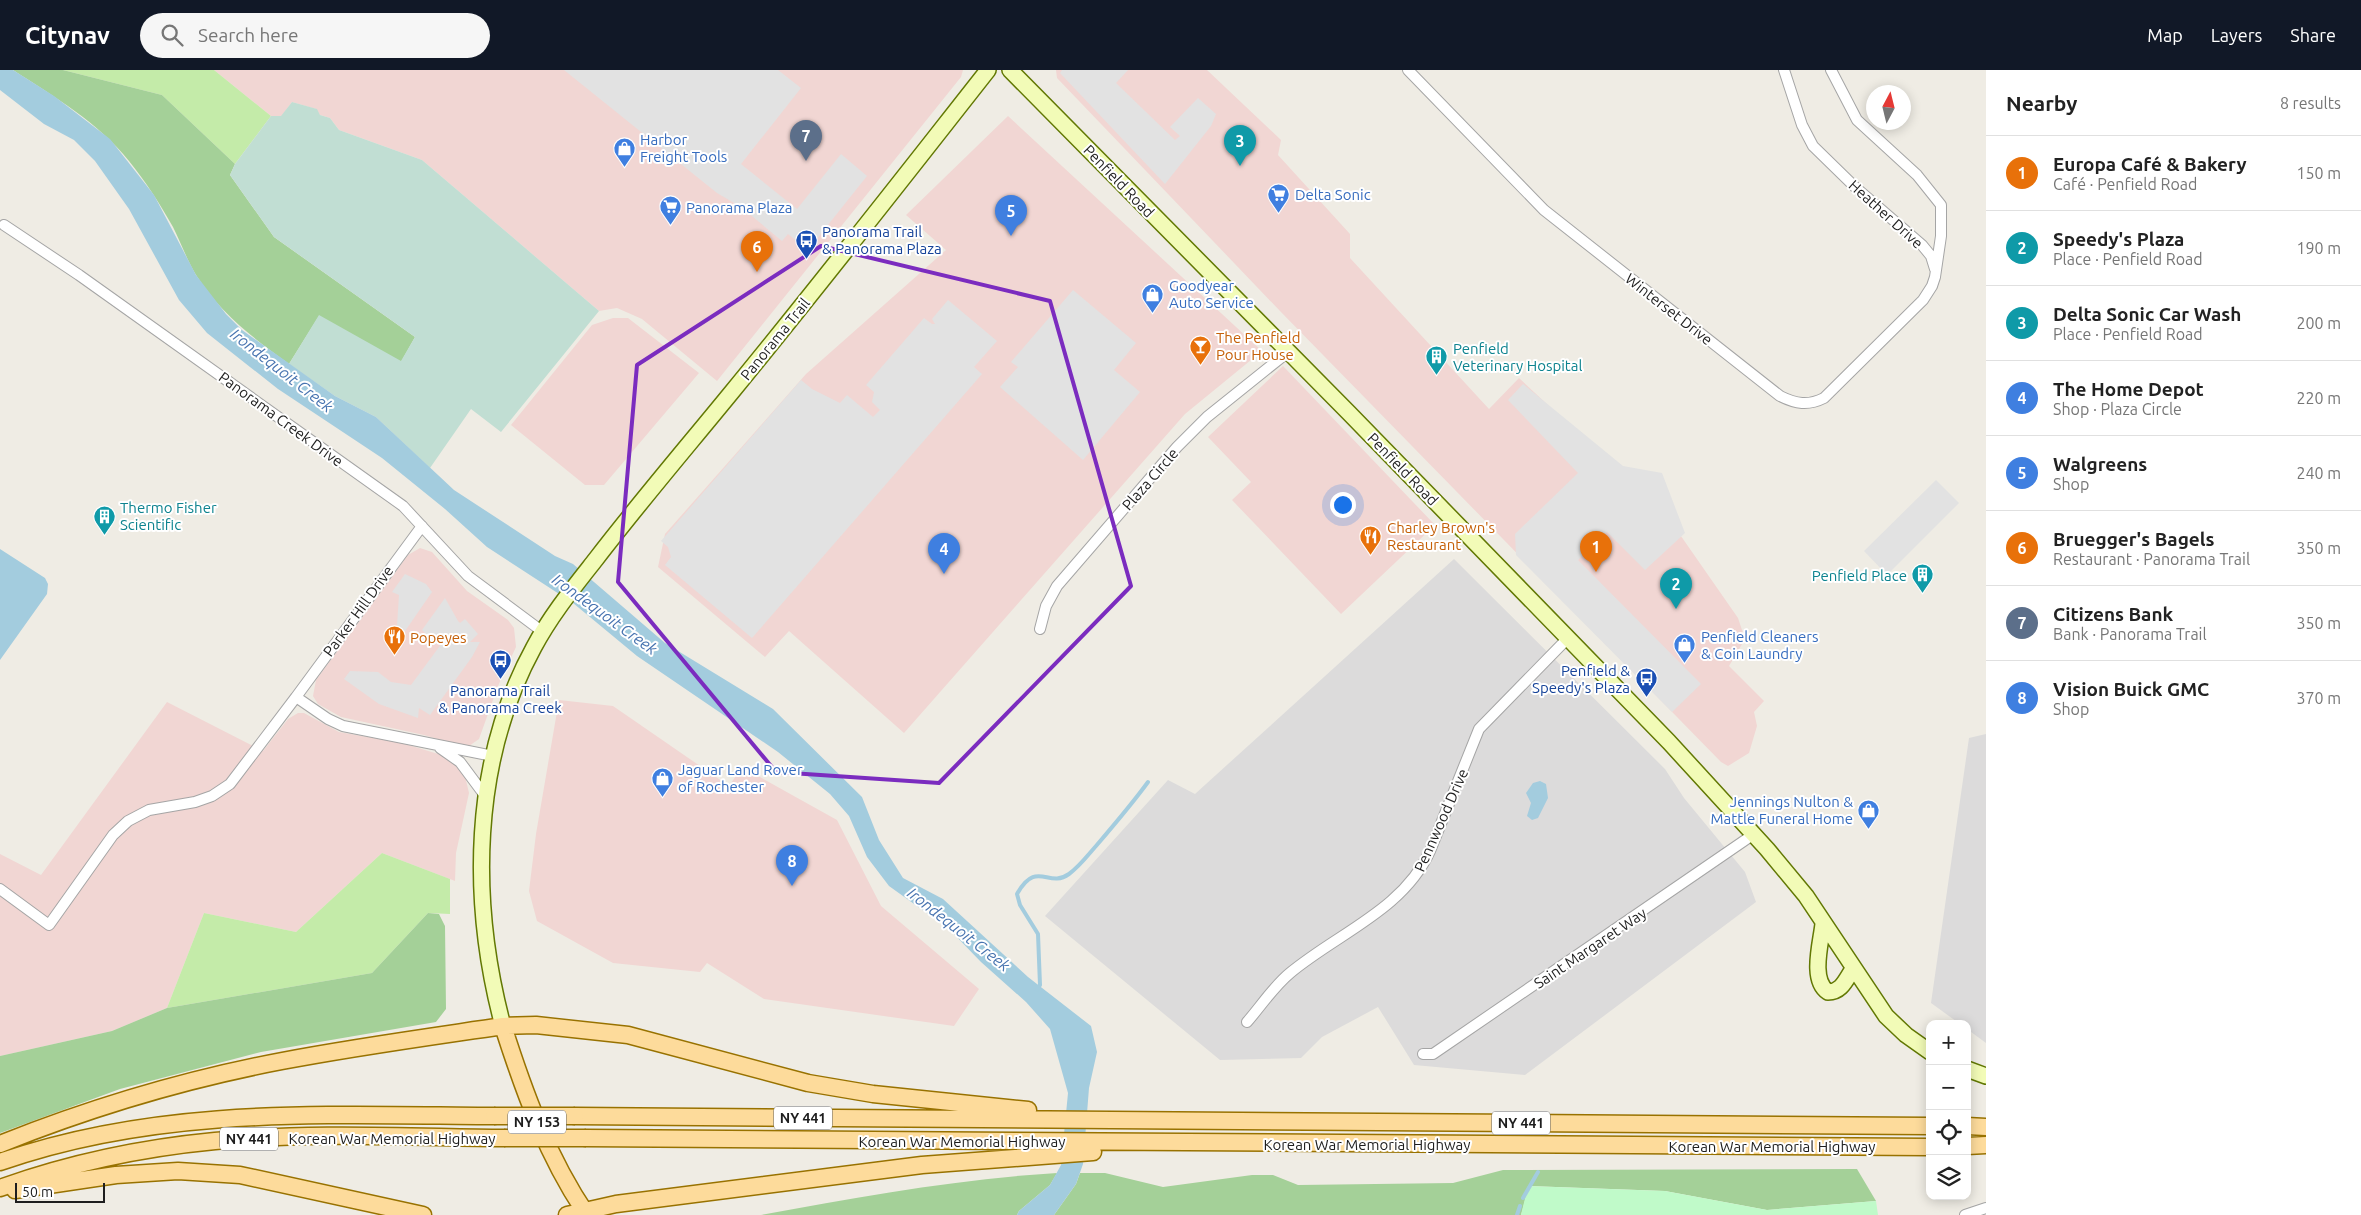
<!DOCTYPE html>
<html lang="en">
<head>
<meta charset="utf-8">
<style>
  body { margin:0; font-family:Ubuntu,sans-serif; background:#f6f6f6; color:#222 }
  .controls { position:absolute; right:15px; bottom:15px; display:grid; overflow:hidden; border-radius:10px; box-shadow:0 2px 12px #0003 }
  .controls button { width:45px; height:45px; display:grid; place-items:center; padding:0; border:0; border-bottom:1px solid #e0e0e0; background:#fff; color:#222; font:25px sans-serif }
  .compass { position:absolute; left:1866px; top:15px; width:45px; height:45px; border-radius:50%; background:#fff; box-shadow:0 2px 12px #0003; rotate:7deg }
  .scale { position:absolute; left:15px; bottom:12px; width:90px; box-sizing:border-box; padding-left:5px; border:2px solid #1e1e1e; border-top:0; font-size:14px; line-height:18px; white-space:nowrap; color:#1e1e1e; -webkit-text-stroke:4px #fff; paint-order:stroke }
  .you { position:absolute; left:1342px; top:434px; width:18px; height:18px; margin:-12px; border:4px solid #fff; border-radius:50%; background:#1a73e8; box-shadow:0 0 0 8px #1a73e833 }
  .badge { display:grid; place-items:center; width:32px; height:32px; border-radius:50%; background:#111827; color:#fff; font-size:16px; font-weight:700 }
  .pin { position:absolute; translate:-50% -41px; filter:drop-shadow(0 1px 2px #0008) }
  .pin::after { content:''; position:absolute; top:26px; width:18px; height:15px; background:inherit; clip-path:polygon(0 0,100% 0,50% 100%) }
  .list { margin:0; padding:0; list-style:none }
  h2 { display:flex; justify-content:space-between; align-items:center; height:65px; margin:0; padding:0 20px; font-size:21px }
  h2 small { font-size:16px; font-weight:400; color:#767676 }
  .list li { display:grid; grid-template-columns:32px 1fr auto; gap:15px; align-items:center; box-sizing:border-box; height:75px; padding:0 20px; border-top:1px solid #e0e0e0 }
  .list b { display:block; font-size:19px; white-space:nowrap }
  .list p { margin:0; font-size:16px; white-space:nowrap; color:#767676 }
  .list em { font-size:16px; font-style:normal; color:#767676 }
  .icon { flex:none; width:28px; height:28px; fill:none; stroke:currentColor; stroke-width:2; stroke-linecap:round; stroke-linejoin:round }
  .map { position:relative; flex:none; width:1986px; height:1145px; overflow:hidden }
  header { display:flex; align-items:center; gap:30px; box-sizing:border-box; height:70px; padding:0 25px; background:#111827; color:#fff }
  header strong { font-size:24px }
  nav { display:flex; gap:28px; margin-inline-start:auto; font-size:18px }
  .search { width:350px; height:45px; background:#f6f6f6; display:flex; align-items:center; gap:12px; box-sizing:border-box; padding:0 18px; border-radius:28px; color:#767676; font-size:19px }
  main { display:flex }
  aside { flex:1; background:#fff }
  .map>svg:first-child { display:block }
  .residential { fill:#dcdbdb }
  .commercial { fill:#f1d6d3 }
  .grass { fill:#c4eba9 }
  .forest { fill:#a4d098 }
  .wetland { fill:#c1ded3 }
  .park { fill:#c0fac9 }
  .parking { fill:#e2e2e2 }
  .water { fill:#a3ccde }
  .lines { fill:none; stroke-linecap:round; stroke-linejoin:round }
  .stream { stroke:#a3ccde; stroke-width:4 }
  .street-casing { stroke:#a5a5a5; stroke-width:12 }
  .secondary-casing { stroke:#627803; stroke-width:18 }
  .primary-casing { stroke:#987200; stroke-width:19 }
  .street { stroke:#fff; stroke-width:10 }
  .secondary { stroke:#f2fbb7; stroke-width:15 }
  .primary { stroke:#fddb9b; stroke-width:16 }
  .primary-bridge-casing { stroke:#987200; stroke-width:19; stroke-linecap:butt }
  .primary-bridge { stroke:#fddb9b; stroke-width:16 }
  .marked { fill:none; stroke:#7b2cbf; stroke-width:4; stroke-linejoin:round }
  .labels { text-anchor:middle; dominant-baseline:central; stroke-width:4; stroke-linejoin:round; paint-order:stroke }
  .shield { fill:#fff; stroke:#626262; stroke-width:1 }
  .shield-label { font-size:14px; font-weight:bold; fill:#1e1e1e }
  .shop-label { font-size:15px; fill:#366cbe; stroke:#fff; text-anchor:start }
  .street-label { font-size:15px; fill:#1e1e1e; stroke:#fff }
  .transit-label { font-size:15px; fill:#164399; stroke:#fff; text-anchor:start }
  .food-label { font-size:15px; fill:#c56008; stroke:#fff; text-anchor:start }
  .culture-label { font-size:15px; fill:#0d838f; stroke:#fff; text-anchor:start }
  .water-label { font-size:16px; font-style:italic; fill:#4874b0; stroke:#fff }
</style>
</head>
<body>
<header>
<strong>Citynav</strong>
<div class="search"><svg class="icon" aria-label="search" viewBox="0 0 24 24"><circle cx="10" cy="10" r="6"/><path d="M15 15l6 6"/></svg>Search here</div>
<nav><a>Map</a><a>Layers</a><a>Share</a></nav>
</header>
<main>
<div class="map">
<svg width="1986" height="1145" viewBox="0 0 1986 1145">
  <rect width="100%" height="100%" fill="#efece4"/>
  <!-- residential -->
  <path class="residential" d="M1454,489L1665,699L1684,728L1745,802L1756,832L1525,1005L1414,995L1378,937L1322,967L1301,988L1220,990L1045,846L1168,710L1195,724Z
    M1986,664V973L1967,959V954H1960L1931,933L1969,668Z"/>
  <!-- commercial -->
  <path class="commercial" d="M214,0H963L961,7L717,311L642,249L617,238L599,241L422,90L339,60L330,48L320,45L316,39L292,32L281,47L271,46Z
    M1056,0H1207L1281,70L1278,85L1350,164V188L1489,339L1519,308L1667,446L1738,548L1745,569L1729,596L1764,631L1754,642L1757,656L1749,683L1728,696L1721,692L1280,241L1057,8Z
    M1008,46L1262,281L1185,344L904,663L789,561L765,587L658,497L665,464L806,304L946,180L906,145Z
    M613,248H628L699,303L604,415H585L511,355L592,255Z
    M1283,296L1435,455L1341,544L1232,430L1251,412L1208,367Z
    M420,478L432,482L467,521L508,550L514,558L516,577L498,616L479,669L469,676H461L424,665L341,647L318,634L313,626L316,610L408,485Z
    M559,630L613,636L729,716L742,697L837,750L881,836L979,919L954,956L764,929L707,893L700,902L613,893L537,851L529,821L536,764Z
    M167,632L263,681L288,649L298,643H304L339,662L402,673L448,687L464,702L469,723L456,783L455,811L382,783L296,862L204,843L167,938L112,961L0,986V784L41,805Z"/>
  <!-- grass -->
  <path class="grass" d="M63,0H214L271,46L235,94L162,25Z
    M382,783L450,809V844L428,843L372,903L167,938L204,843L296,862Z"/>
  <!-- forest -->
  <path class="forest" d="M13,0H63L162,25L235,94L230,105L274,167L415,267L401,292L319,246L289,294C253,268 220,243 196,205C187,190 181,173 173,157C160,134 146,112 129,91C99,53 53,26 13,0Z
    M428,843L439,844L445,856L446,939L436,952L261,982L120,1019L0,1063V986L112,961L167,938L372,903Z
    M1857,1099L1876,1131L1767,1140L1665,1121L1529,1116L1521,1145H1054L1076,1114L1080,1103H1105L1163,1117L1252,1105H1273L1298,1115L1453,1113L1503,1100Z
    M1057,1103L1050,1115L1019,1141L1017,1145H761C859,1127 957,1109 1057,1103Z"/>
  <!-- wetland -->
  <path class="wetland" d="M292,32L317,39L320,45L330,48L339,60L422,90L599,241L501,362L471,339L430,398L376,347L335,326L289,294L319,245L401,291L415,267L274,167L230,105L235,94L271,46H281Z"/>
  <!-- park -->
  <path class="park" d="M1528,1116L1665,1121L1767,1140L1876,1131L1878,1145H1521Z"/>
  <!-- parking -->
  <path class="parking" d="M564,0H778L801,18L741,94L797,139L841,84L867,106L808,180L788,164L782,171L741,137L717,123Z
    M1062,0H1128L1116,13L1175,70L1180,66L1170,57L1198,28L1216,44L1211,56L1165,114L1060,3Z
    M1073,220L1136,273L1114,300L1140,322L1083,390L1000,317L1018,297L1011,292Z
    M948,230L997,271L974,297L982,304L752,568L665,495L671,487L668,477L661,471L801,310L812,319L840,333L847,325L873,347L880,340L872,332L874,322L866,315L924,248L932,254H935L932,249Z
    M1523,314L1623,396L1662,403L1685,463L1645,500L1607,462L1578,490L1701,614L1672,642L1516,485L1515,464L1578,403L1508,330Z
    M1936,410L1959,433L1887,505L1864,481Z
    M405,504L426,514L432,522L403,564L397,556L399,525L392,522Z
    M445,528L458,551L460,553L465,549L478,564L470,572H480L472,587L430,645L419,638L418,648L379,634L344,609L350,601L378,602L391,612L411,615L442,573L449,575L452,573V570L445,563L436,574L422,560Z"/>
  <!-- water -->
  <path class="water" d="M0,0H13L54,26L110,69L154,125L196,205L226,244L242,260L335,326L376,347L454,420L555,486L573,494L665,573L773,639L862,727L879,770L903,808L943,829L1028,907L1091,956L1097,982L1089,1018L1083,1094L1076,1114L1054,1145H1017L1019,1141L1050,1115L1061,1095L1068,1023L1050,959L1026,932L981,892L949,859L889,816L867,787L849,746L830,724L778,682L637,586L573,533L487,477L445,439L382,388L278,319L207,263L179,230L129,139L95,91L74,70L44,54L0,20Z
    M0,479L45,508L48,514L47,524L0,590Z
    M1540,711L1546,714L1548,728L1538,748L1532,750L1527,746L1531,733L1526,723L1533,713Z"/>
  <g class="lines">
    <!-- stream -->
    <path class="stream" d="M1037,920L1040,915L1038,864L1020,835L1017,824C1037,789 1048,819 1069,804C1080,796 1088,785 1096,776C1114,755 1132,734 1148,712
      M1523,1128L1538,1102
      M1517,1145L1520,1136"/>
    <defs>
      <path id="street" d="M1408,0L1544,140L1780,326C1796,334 1808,336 1824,328L1923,230L1932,216L1935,207L1941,166V135L1917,105L1857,50L1831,0
        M1784,0L1802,55L1813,76L1855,117L1922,175L1931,186L1935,199
        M4,155L79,205L403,436L468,506L543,562
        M1040,559L1046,536L1057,516L1177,377L1207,347L1288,282
        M296,627L422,456
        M440,678L460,692L486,727
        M0,819L49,855L113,765L128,751L149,740L195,732L212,726L230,714L296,627L328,649L343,656L493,686
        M1247,952C1261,936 1274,916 1290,903C1338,863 1403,840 1430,781L1479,659L1568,568
        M1423,984H1433L1754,764
        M1965,1145L1986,1138"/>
      <path id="secondary" d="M1010,0L1349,343L1669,672L1767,779L1806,826L1886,946L1906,965L1930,982
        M1823,854C1821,873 1810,910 1828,922C1842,922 1846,909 1853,899
        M503,956C470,832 471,692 534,577C551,545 574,517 596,489C639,433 686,378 731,323C819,216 903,108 988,0
        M1967,999L1986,1006"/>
      <path id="primary" d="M503,956C524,1022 548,1088 587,1145
        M575,1046L1930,1056
        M1967,1056L1986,1057
        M586,1068L1930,1077
        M0,1074C90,1038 187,1009 282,991C355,977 429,967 503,956L536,955L628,965L808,1013L873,1024L1028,1040
        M1967,1076L1986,1075
        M0,1092C159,1036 328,1045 494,1046
        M0,1118C70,1093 141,1078 215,1071C311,1062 408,1067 504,1068
        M15,1120L116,1105L178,1101L240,1105L423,1145
        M567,1145L616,1134L922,1095L1093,1082"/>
    </defs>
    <!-- street casing -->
    <use href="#street" class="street-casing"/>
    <!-- secondary casing -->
    <use href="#secondary" class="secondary-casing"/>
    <!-- primary casing -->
    <use href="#primary" class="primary-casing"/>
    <!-- street -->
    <use href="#street" class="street"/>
    <!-- secondary -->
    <use href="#secondary" class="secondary"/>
    <!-- primary -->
    <use href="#primary" class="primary"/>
    <defs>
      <path id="primary-bridge" d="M494,1046H575
        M504,1068H586"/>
    </defs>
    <!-- primary-bridge casing -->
    <use href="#primary-bridge" class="primary-bridge-casing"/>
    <!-- primary-bridge -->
    <use href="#primary-bridge" class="primary-bridge"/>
  </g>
  <!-- marked area -->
  <path class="marked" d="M821,176L1050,231L1131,516L939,713L776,702L618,512L637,295Z"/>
  <!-- icons -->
  <defs>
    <symbol id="shop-pin" viewBox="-11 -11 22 30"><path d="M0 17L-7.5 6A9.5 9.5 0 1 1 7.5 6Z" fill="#3f7fe0" stroke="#fff"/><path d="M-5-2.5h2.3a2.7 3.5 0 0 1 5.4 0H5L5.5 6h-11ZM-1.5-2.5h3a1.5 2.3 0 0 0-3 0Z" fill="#fff"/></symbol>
    <symbol id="supermarket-pin" viewBox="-11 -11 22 30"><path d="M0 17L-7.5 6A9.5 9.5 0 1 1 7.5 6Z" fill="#3f7fe0" stroke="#fff"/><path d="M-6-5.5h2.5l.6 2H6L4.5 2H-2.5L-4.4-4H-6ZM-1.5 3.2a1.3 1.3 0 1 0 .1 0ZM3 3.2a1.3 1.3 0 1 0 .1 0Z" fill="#fff"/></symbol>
    <symbol id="bus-pin" viewBox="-11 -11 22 30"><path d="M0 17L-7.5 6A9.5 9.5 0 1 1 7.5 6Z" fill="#1a4fb4" stroke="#fff"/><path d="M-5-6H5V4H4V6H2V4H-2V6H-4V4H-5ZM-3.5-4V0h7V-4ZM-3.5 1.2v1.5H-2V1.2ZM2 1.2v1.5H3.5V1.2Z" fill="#fff"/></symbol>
    <symbol id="bar-pin" viewBox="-11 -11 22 30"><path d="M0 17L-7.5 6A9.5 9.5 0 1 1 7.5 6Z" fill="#e8710a" stroke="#fff"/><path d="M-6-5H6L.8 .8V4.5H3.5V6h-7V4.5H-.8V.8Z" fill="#fff"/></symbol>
    <symbol id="building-pin" viewBox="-11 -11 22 30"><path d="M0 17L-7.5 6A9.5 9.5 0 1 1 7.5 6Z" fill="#0f9aa8" stroke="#fff"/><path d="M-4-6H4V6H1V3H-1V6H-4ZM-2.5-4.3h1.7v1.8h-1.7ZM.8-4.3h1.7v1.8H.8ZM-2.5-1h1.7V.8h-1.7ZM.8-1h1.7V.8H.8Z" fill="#fff"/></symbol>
    <symbol id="restaurant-pin" viewBox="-11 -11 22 30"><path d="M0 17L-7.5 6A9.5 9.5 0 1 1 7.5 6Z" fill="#e8710a" stroke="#fff"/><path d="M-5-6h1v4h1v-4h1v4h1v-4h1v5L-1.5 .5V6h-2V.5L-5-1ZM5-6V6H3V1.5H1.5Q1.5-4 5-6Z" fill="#fff"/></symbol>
  </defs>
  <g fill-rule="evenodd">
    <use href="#shop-pin" x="612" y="66" width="25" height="34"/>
    <use href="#supermarket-pin" x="1266" y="112" width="25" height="34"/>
    <use href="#supermarket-pin" x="658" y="124" width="25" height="34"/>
    <use href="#bus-pin" x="794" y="158" width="25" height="34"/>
    <use href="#shop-pin" x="1140" y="212" width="25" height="34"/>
    <use href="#bar-pin" x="1188" y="264" width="25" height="34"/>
    <use href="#building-pin" x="1424" y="274" width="25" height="34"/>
    <use href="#building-pin" x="92" y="434" width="25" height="34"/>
    <use href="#restaurant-pin" x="1358" y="454" width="25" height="34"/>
    <use href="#building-pin" x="1910" y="492" width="25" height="34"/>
    <use href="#restaurant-pin" x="382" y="554" width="25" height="34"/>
    <use href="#shop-pin" x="1672" y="562" width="25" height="34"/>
    <use href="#bus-pin" x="488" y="578" width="25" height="34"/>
    <use href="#bus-pin" x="1634" y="596" width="25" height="34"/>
    <use href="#shop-pin" x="650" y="696" width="25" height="34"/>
    <use href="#shop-pin" x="1856" y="728" width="25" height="34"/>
  </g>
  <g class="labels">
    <!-- shield labels -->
    <g class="shield">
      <rect x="774" y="1036.5" width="58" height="23" rx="4"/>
      <rect x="508" y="1040.5" width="58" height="23" rx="4"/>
      <rect x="1492" y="1041.5" width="58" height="23" rx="4"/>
      <rect x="220" y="1057.5" width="58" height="23" rx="4"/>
    </g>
    <g class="shield-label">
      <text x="803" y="1048">NY 441</text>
      <text x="537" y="1052">NY 153</text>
      <text x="1521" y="1053">NY 441</text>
      <text x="249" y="1069">NY 441</text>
    </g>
    <!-- shop labels -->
    <g class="shop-label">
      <text x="640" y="69">Harbor<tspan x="640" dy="17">Freight Tools</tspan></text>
      <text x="1295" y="124">Delta Sonic</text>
      <text x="686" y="137">Panorama Plaza</text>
      <text x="1169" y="215">Goodyear<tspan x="1169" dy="17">Auto Service</tspan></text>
      <text x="1701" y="566">Penfield Cleaners<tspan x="1701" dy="17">&amp; Coin Laundry</tspan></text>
      <text x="678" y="699">Jaguar Land Rover<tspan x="678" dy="17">of Rochester</tspan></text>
      <text x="1853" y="731" text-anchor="end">Jennings Nulton &amp;<tspan x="1853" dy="17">Mattle Funeral Home</tspan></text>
    </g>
    <!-- street labels -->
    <g class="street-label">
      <text transform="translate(1119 111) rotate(46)">Penfield Road</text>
      <text transform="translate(1886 144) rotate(42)">Heather Drive</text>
      <text transform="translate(1669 239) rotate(38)">Winterset Drive</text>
      <text transform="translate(775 269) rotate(-51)">Panorama Trail</text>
      <text transform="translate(281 349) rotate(36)">Panorama Creek Drive</text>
      <text transform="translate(1403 399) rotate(46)">Penfield Road</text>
      <text transform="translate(1150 409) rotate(-49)">Plaza Circle</text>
      <text transform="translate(358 541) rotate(-54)">Parker Hill Drive</text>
      <text transform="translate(1441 750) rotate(-66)">Pennwood Drive</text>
      <text transform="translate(1590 878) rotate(-34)">Saint Margaret Way</text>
      <text x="392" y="1068">Korean War Memorial Highway</text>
      <text x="962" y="1071">Korean War Memorial Highway</text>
      <text x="1367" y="1074">Korean War Memorial Highway</text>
      <text x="1772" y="1076">Korean War Memorial Highway</text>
    </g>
    <!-- transit labels -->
    <g class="transit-label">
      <text x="822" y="161">Panorama Trail<tspan x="822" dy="17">&amp; Panorama Plaza</tspan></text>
      <text x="1630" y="600" text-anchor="end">Penfield &amp;<tspan x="1630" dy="17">Speedy's Plaza</tspan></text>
      <text x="500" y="620" text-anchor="middle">Panorama Trail<tspan x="500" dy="17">&amp; Panorama Creek</tspan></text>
    </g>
    <!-- food labels -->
    <g class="food-label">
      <text x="1216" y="267">The Penfield<tspan x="1216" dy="17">Pour House</tspan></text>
      <text x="1387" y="457">Charley Brown's<tspan x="1387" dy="17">Restaurant</tspan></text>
      <text x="410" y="567">Popeyes</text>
    </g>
    <!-- culture labels -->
    <g class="culture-label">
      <text x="1453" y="278">Penfield<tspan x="1453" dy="17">Veterinary Hospital</tspan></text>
      <text x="120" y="437">Thermo Fisher<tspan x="120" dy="17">Scientific</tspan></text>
      <text x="1907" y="505" text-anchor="end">Penfield Place</text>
    </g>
    <!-- water labels -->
    <g class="water-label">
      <text transform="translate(282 300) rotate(38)">Irondequoit Creek</text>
      <text transform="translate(605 544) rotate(36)">Irondequoit Creek</text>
      <text transform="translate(959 859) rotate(38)">Irondequoit Creek</text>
    </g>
  </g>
</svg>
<div class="controls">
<button>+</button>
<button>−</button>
<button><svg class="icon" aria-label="locate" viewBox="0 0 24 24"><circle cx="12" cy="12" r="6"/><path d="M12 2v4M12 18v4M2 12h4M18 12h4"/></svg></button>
<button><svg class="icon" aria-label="layers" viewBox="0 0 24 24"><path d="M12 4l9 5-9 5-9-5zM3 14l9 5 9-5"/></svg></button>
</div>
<svg class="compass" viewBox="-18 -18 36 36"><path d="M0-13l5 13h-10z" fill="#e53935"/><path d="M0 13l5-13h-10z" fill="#767676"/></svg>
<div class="scale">50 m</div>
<div class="you"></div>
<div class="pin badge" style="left:1596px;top:502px;background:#e8710a">1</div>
<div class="pin badge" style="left:1676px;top:539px;background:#0f9aa8">2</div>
<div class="pin badge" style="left:1240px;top:96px;background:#0f9aa8">3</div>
<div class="pin badge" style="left:944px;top:504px;background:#3f7fe0">4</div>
<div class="pin badge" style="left:1011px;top:166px;background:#3f7fe0">5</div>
<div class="pin badge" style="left:757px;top:202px;background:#e8710a">6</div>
<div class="pin badge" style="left:806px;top:91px;background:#5c6f8a">7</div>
<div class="pin badge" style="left:792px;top:816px;background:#3f7fe0">8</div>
</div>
<aside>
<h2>Nearby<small>8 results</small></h2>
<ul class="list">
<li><span class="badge" style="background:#e8710a">1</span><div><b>Europa Café &amp; Bakery</b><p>Café · Penfield Road</p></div><em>150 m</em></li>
<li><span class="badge" style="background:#0f9aa8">2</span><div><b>Speedy's Plaza</b><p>Place · Penfield Road</p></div><em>190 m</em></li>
<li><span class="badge" style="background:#0f9aa8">3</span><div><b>Delta Sonic Car Wash</b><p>Place · Penfield Road</p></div><em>200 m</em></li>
<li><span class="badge" style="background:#3f7fe0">4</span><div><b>The Home Depot</b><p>Shop · Plaza Circle</p></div><em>220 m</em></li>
<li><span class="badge" style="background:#3f7fe0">5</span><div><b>Walgreens</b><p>Shop</p></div><em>240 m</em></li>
<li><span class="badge" style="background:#e8710a">6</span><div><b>Bruegger's Bagels</b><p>Restaurant · Panorama Trail</p></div><em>350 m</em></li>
<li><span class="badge" style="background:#5c6f8a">7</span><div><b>Citizens Bank</b><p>Bank · Panorama Trail</p></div><em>350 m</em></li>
<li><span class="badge" style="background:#3f7fe0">8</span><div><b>Vision Buick GMC</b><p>Shop</p></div><em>370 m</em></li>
</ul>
</aside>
</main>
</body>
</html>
